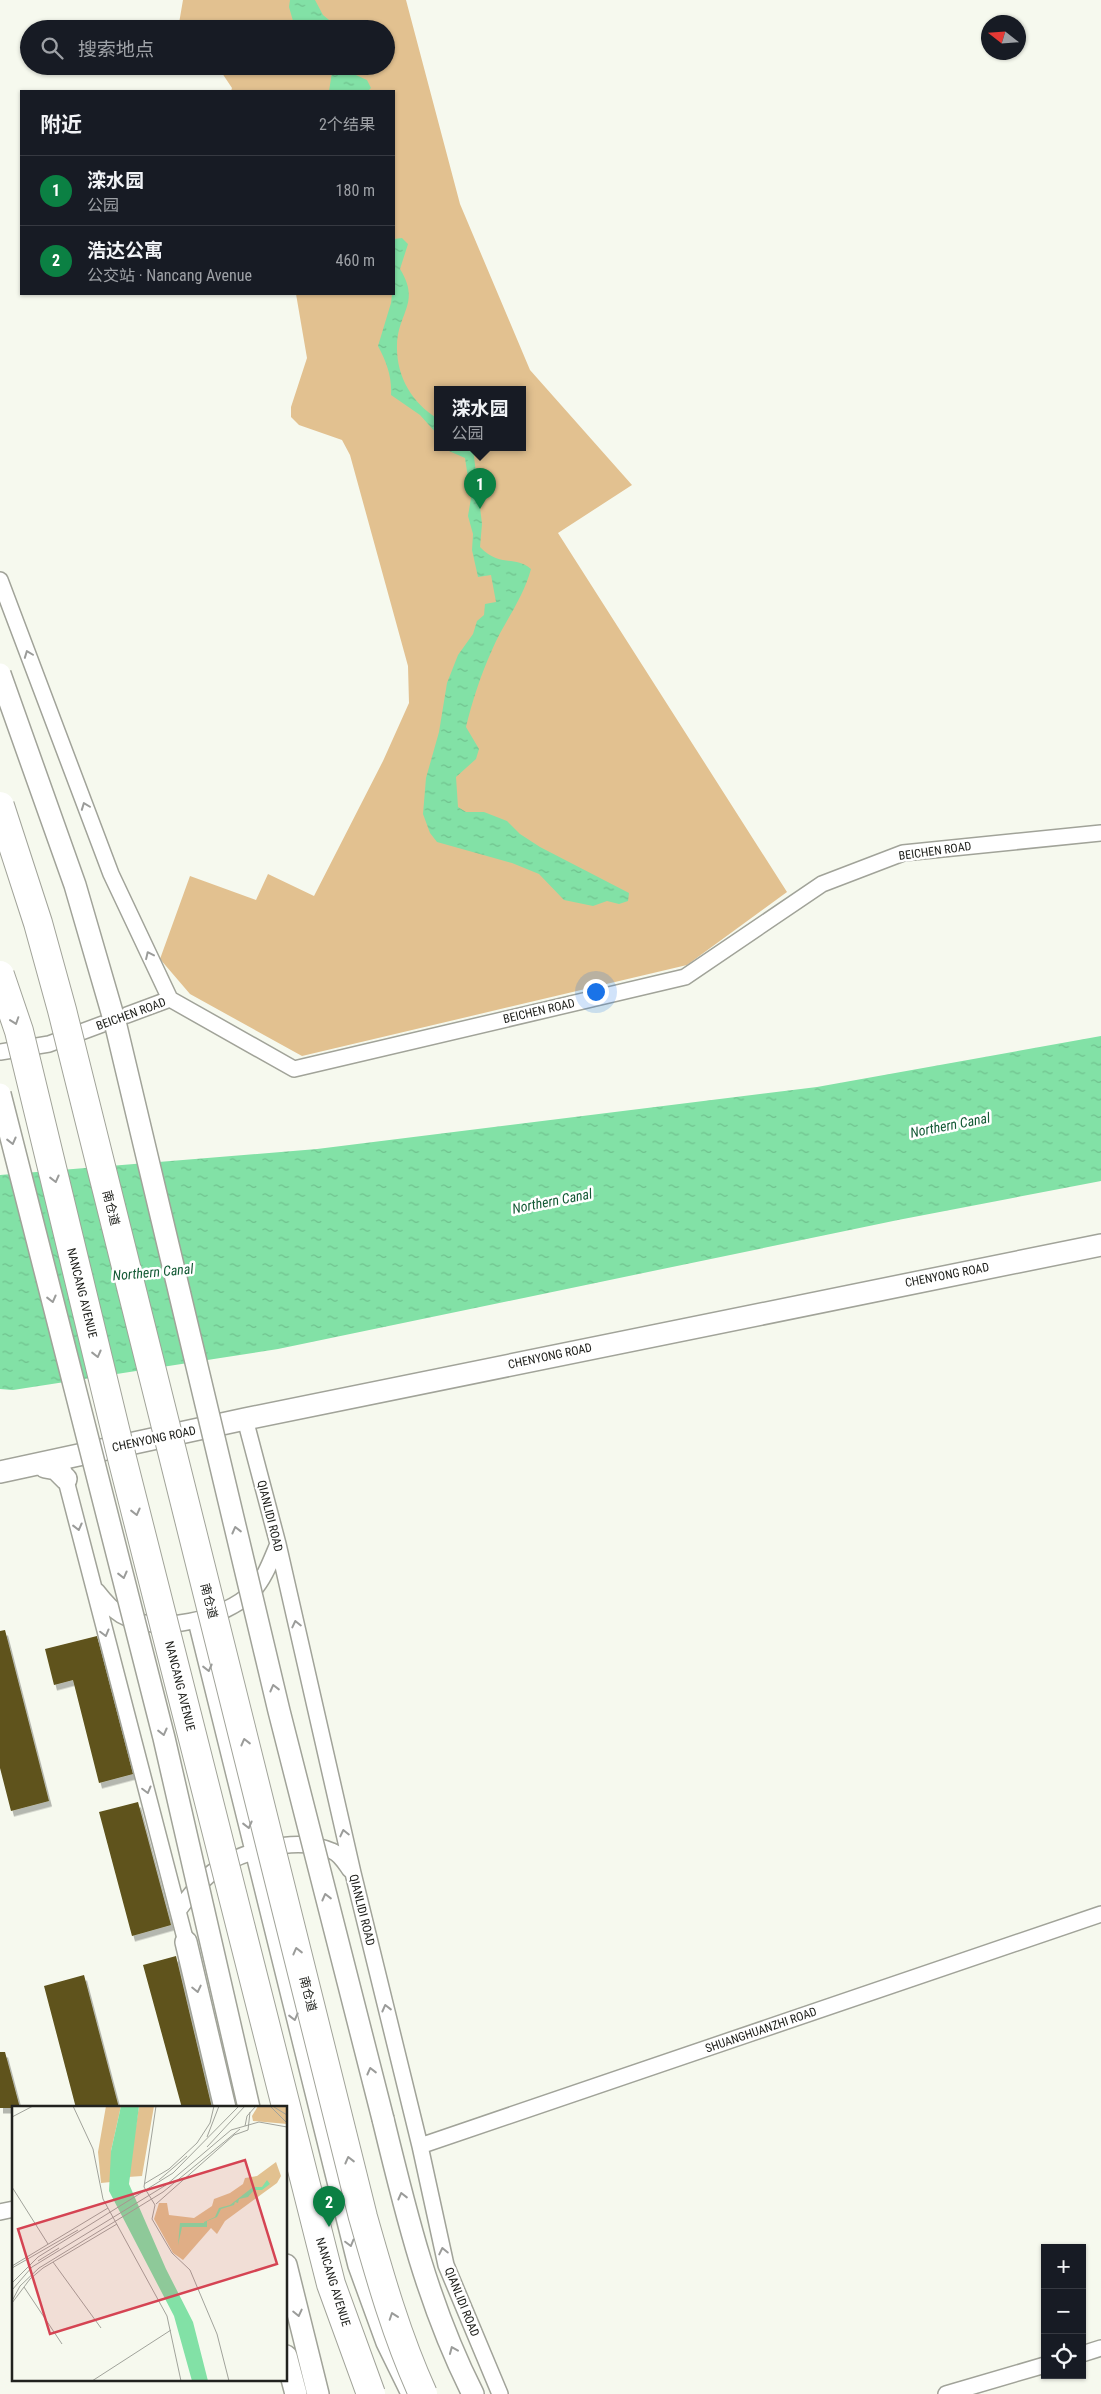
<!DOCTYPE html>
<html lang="zh">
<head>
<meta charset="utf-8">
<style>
  body { margin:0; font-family:"Roboto Condensed","Noto Sans SC",sans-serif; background:#20242c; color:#f1f3f6 }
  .controls { position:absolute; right:15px; bottom:15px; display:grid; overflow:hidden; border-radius:0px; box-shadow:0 1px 4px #0004 }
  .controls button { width:45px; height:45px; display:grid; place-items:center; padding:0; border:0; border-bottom:1px solid #363941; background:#171b24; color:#f1f3f6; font:25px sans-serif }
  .compass { position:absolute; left:981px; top:15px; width:45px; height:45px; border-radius:50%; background:#171b24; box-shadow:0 1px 4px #0004; rotate:287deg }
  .you { position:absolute; left:595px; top:991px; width:18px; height:18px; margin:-12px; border:4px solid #fff; border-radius:50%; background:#1a73e8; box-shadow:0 0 0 8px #1a73e833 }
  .badge { display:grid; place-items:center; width:32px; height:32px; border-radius:50%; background:#0b8043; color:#fff; font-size:16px; font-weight:700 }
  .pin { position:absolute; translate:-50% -41px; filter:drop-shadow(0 1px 2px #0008) }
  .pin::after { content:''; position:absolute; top:26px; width:18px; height:15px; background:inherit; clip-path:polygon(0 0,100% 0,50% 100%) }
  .popup { position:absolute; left:434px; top:386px; width:92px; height:65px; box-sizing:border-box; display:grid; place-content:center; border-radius:0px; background:#171b24; filter:drop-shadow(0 1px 4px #0005); font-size:16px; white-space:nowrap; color:#9ea1a6 }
  .popup b { font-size:19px; color:#f1f3f6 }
  .popup::after { content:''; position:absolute; left:50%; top:100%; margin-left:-10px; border:10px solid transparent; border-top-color:#171b24 }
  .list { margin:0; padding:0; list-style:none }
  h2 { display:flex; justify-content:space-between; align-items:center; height:65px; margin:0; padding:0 20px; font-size:21px }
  h2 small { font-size:16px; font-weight:400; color:#9ea1a6 }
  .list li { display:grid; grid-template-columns:32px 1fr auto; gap:15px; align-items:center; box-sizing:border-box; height:70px; padding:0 20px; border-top:1px solid #363941 }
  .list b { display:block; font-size:19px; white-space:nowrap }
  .list p { margin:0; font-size:16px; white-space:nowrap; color:#9ea1a6 }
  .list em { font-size:16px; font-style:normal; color:#9ea1a6 }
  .icon { flex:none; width:28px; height:28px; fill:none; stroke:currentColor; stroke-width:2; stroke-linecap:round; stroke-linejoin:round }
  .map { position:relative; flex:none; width:1101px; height:2394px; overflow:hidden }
  .search { position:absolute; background:#171b24; box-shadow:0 1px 4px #0004; left:20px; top:20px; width:375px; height:55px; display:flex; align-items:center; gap:12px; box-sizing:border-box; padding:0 18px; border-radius:28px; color:#9ea1a6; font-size:19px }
  .panel { position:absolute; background:#171b24; box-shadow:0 1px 4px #0004; left:20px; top:90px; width:375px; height:205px; border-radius:0px }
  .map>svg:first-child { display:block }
  .green { fill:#e2c190; fill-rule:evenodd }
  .water { fill:url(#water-ripples) }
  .building { fill:#5e521b; filter:url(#shadow) }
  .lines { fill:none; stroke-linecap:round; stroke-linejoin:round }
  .street-casing { stroke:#a1a399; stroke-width:18 }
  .secondary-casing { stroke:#a1a399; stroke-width:24 }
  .street { stroke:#fff; stroke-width:15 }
  .secondary { stroke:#fff; stroke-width:21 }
  .secondary-bridge-casing { stroke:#a1a399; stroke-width:24; stroke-linecap:butt }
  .highway-bridge-casing { stroke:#a1a399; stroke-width:30; stroke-linecap:butt }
  .secondary-bridge { stroke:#fff; stroke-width:21 }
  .highway-bridge { stroke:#fff; stroke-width:28 }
  .oneway { stroke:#9b9c9a }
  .labels { text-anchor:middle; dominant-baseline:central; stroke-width:5; stroke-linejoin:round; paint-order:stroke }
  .street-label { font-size:12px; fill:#21221e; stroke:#fff }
  .water-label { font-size:14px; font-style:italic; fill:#125934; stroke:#fff }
  .inset-road { fill:none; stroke:#a1a39b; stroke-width:1 }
  .view { fill:#d54453; fill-opacity:0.15; stroke:#d54453; stroke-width:2.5 }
  .inset-edge { fill:none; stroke:#21221e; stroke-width:2.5 }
</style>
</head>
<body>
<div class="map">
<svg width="1101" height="2394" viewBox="0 0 1101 2394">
  <defs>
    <pattern id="water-ripples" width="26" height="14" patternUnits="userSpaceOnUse" patternTransform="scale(1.25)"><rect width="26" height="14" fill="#82e1a6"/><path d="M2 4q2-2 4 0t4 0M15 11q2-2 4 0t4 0" fill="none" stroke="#70c18e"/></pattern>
    <filter id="shadow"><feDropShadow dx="3" dy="5.5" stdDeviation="0" flood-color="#0004"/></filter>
  </defs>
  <rect width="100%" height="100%" fill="#f6f9ee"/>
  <!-- green -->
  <path class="green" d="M183,0H406L460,204L530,370L632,485L558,533L787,892L687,965L302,1056L190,994L160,959L190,876L256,900L268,874L314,896L383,761L409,703L408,666L350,455L342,440L299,425L291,417V407L307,358L296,294H394V91H231L232,88L222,73L205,66H386V29H178ZM438,390H522V448H438Z"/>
  <!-- water -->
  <path class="water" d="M290,0H315L323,15L340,29L295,28L289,7Z
    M333,66H345L349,72L367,80L371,88L368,91H329Z
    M402,238L408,244L400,269C421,303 398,312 397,345C396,376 412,403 437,418V434L420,415L391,395C392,377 387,363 378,346L391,303L392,294H394V239Z
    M442,448H473L482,524L480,547C500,568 515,555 531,569C523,599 504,622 492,650C481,674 472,702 466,727L479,749L476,759L456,777L458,807L466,812H484L507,821L520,834L540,847L629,893L628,901L619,904L607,901L593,906L564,900L539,874L512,863L437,842L430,833L423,814L426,778L439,732L447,683L458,655L473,634L477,621L484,615L485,604L496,602L491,575L478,577L472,550L473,534L468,516L471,498L465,458Z
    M1101,1036V1181L898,1220L278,1349L13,1390L0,1389V1175L317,1149L817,1087Z"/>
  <!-- building -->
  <path class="building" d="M5,1630L49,1801L11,1811L0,1768V1631Z
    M97,1636L133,1774L99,1783L73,1680L54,1685L45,1649Z
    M138,1802L171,1925L132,1936L99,1812Z
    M176,1956L212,2108H182L143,1965Z
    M84,1975L119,2108H76L44,1986Z
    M0,2052H5L20,2108H0Z"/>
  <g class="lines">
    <defs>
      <path id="street" d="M0,580L111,874L170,999
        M0,1052L49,1044L170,999L294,1069L685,977L822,884L903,853L1101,833
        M245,1419L278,1544L353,1873L420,2146L446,2265L500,2394
        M63,1469L186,1942
        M97,1591C104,1600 111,1609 121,1615C157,1636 225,1619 253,1591C265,1578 271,1560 278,1544
        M196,1621L356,2266L384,2343L409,2394
        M178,1911C187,1899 196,1886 208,1876C236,1851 296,1835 332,1851C340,1854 345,1863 350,1870
        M420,2146L1101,1914
        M0,2212L14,2209
        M1082,2354L1101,2348
        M946,2394L1045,2365"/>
      <path id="secondary" d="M45,1467L56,1469L66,1479
        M0,1472L245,1419L1101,1245
        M186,1942L225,2108
        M383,2119C406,2214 428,2305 473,2394
        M286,2265L318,2394
        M286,2356L296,2394"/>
    </defs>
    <!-- street casing -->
    <use href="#street" class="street-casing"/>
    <!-- secondary casing -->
    <use href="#secondary" class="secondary-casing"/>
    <!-- street -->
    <use href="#street" class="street"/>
    <!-- secondary -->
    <use href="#secondary" class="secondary"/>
    <defs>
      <path id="secondary-bridge" d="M0,674L75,885L116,1026L279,1711L383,2119
        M0,1094L164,1738L249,2108"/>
      <path id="highway-bridge" d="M0,806L38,923L62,1010L363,2217C380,2277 397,2337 423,2394
        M0,975L19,1031L123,1462L331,2284L371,2394"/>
    </defs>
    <!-- secondary-bridge casing -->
    <use href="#secondary-bridge" class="secondary-bridge-casing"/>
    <!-- highway-bridge casing -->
    <use href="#highway-bridge" class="highway-bridge-casing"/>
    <!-- secondary-bridge -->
    <use href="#secondary-bridge" class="secondary-bridge"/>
    <!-- highway-bridge -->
    <use href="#highway-bridge" class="highway-bridge"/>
  </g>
  <!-- one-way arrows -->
  <defs><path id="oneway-chevron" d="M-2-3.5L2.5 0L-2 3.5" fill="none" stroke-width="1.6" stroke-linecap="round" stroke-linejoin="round" transform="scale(1.25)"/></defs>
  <g class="oneway">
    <use href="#oneway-chevron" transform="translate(28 654) rotate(-111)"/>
    <use href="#oneway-chevron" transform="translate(85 806) rotate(-111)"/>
    <use href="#oneway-chevron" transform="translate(149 955) rotate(-115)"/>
    <use href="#oneway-chevron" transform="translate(15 1021) rotate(71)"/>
    <use href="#oneway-chevron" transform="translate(12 1141) rotate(76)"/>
    <use href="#oneway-chevron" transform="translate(55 1179) rotate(76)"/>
    <use href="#oneway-chevron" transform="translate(52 1299) rotate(76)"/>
    <use href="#oneway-chevron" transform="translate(97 1354) rotate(76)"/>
    <use href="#oneway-chevron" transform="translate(136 1512) rotate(76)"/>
    <use href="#oneway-chevron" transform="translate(78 1527) rotate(76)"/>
    <use href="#oneway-chevron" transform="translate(236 1530) rotate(-104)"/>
    <use href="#oneway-chevron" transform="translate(123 1575) rotate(76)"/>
    <use href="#oneway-chevron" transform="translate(296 1624) rotate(-103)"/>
    <use href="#oneway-chevron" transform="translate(105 1633) rotate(75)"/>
    <use href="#oneway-chevron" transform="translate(208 1668) rotate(76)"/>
    <use href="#oneway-chevron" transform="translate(274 1688) rotate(-104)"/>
    <use href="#oneway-chevron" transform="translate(163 1732) rotate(76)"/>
    <use href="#oneway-chevron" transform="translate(245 1742) rotate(-104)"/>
    <use href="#oneway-chevron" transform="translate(147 1790) rotate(75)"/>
    <use href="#oneway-chevron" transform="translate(248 1825) rotate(76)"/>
    <use href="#oneway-chevron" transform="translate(344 1833) rotate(-103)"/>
    <use href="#oneway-chevron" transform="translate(326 1897) rotate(-104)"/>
    <use href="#oneway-chevron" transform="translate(297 1951) rotate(-104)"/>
    <use href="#oneway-chevron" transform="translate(197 1989) rotate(77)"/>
    <use href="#oneway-chevron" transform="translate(386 2008) rotate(-104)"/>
    <use href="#oneway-chevron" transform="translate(294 2017) rotate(76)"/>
    <use href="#oneway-chevron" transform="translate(371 2071) rotate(-104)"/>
    <use href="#oneway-chevron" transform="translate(349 2160) rotate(-104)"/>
    <use href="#oneway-chevron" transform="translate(402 2196) rotate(-104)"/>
    <use href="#oneway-chevron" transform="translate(350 2243) rotate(75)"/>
    <use href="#oneway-chevron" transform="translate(443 2251) rotate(-102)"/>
    <use href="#oneway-chevron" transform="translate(298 2313) rotate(77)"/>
    <use href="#oneway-chevron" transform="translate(393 2316) rotate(-109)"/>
    <use href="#oneway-chevron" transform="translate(453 2350) rotate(-113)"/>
  </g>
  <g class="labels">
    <!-- street labels -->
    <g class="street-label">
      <text transform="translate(935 851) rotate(-8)">BEICHEN ROAD</text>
      <text transform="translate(539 1011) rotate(-13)">BEICHEN ROAD</text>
      <text transform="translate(131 1014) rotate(-20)">BEICHEN ROAD</text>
      <text transform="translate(111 1208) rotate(76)">南仓道</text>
      <text transform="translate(947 1275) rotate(-11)">CHENYONG ROAD</text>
      <text transform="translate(82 1293) rotate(76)">NANCANG AVENUE</text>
      <text transform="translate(550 1356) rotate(-12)">CHENYONG ROAD</text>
      <text transform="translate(154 1439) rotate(-12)">CHENYONG ROAD</text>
      <text transform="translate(270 1516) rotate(76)">QIANLIDI ROAD</text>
      <text transform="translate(209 1601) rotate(76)">南仓道</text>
      <text transform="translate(180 1686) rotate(76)">NANCANG AVENUE</text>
      <text transform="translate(362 1910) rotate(76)">QIANLIDI ROAD</text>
      <text transform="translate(308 1994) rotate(76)">南仓道</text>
      <text transform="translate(761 2030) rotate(-19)">SHUANGHUANZHI ROAD</text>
      <text transform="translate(333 2282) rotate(73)">NANCANG AVENUE</text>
      <text transform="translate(462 2302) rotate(68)">QIANLIDI ROAD</text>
    </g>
    <!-- water labels -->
    <g class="water-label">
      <text transform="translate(950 1125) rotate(-11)">Northern Canal</text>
      <text transform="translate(552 1201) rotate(-11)">Northern Canal</text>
      <text transform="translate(153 1272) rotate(-5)">Northern Canal</text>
    </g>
  </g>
  <!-- overview -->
  <g transform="translate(12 2106)">
    <rect width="275" height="275" fill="#f6f9ee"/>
    <path d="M94,0H109L99,45V76L89,77L86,46ZM127,0H142L130,70L116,71ZM246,0H275V18L241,15L240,10ZM264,56L269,70L265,77L213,115L205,128L199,122L171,154L161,147L142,113L147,97H155L157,109L182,112L200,100L202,93L218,87L231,78L233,72L245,70Z" fill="#e2c190"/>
    <path d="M109,0H127L117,78L154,163L181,216L196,275H180L162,210L97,85L99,45ZM255,74L258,78L250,84H242L236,91L227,93L226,97L223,96L222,99L209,103L205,111L195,115V121H170L166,139L168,117H192V116L203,111L207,102L218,99L241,81H250Z" fill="#82e1a6"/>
    <path class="inset-road" d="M61,0L81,43L91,93L155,210L169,275M144,0L132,81L143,99L140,113L160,147L178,164L205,228L217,275M258,0L275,17M262,1L275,9M0,11L21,0M233,20L235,10L244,0M195,31L207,0M195,41L233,0M147,74L175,50M132,78L157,63L185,37L198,17L202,0M0,81L36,138M144,98L222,29L236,24L238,6M26,155L47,142M41,156L89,222M0,160L96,102M0,162L66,124M0,177L26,151L161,67L227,0M12,181L50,238M0,184L20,161L154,79L219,24L247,16L275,21M0,195L8,180L27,162L151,86L228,23M0,197L18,173L31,162L105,118M80,275L159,224"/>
    <path class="view" d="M233,54L265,158L38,228L6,123Z"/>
    <rect width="275" height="275" class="inset-edge"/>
  </g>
</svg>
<div class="controls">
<button>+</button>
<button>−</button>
<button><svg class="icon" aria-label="locate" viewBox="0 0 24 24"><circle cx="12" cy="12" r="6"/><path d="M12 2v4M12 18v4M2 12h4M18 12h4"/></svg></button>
</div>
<svg class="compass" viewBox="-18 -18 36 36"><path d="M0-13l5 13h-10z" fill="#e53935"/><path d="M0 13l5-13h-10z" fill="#9ea1a6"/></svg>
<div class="you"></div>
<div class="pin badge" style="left:480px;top:509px">1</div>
<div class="popup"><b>滦水园</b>公园</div>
<div class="pin badge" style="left:329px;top:2227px">2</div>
<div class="search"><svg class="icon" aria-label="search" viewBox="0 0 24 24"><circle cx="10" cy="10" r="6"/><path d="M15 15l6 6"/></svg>搜索地点</div>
<section class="panel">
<h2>附近<small>2个结果</small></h2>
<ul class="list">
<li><span class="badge">1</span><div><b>滦水园</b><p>公园</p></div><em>180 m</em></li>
<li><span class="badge">2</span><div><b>浩达公寓</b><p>公交站 · Nancang Avenue</p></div><em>460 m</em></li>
</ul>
</section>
</div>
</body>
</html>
